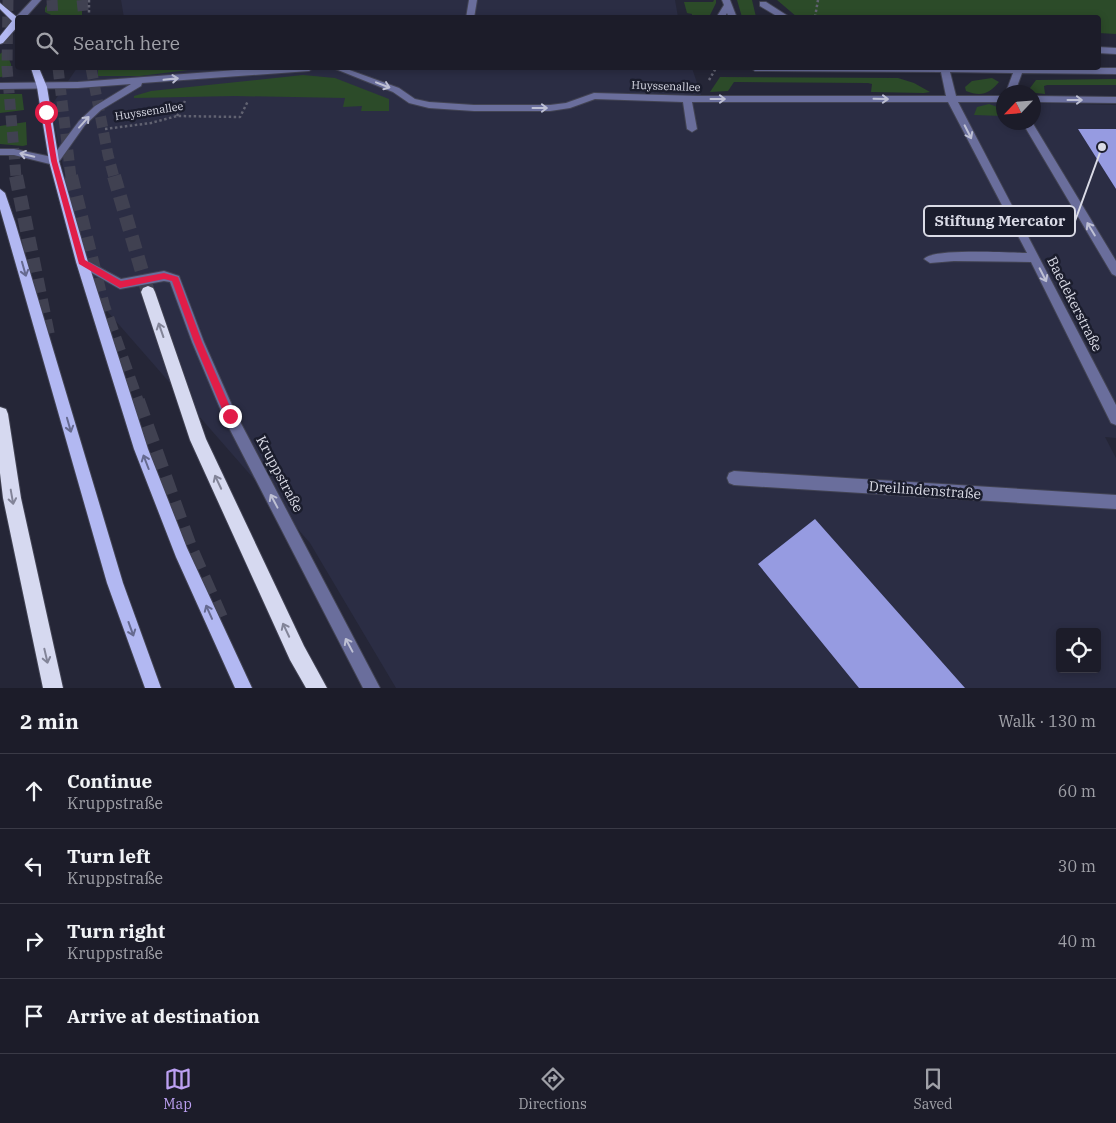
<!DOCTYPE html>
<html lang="en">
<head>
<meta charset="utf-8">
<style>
  body { margin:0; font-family:"IBM Plex Serif",serif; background:#252531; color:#f1f3f6 }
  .controls { position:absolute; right:15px; bottom:15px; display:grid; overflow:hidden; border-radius:5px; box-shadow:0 2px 8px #0003 }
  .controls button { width:45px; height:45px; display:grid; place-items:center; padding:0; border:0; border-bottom:1px solid #3a3a46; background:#1c1c29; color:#f1f3f6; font:25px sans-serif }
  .compass { position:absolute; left:996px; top:85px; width:45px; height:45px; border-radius:50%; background:#1c1c29; box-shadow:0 2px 8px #0003; rotate:244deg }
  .stop { position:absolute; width:15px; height:15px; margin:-11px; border:4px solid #e11d48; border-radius:50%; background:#fff }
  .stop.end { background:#e11d48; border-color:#fff; box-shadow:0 1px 5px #0008 }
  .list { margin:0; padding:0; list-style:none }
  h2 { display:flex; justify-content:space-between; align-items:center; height:65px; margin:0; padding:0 20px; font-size:21px }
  h2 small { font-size:16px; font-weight:400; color:#a0a1a8 }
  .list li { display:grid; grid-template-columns:32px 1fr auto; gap:15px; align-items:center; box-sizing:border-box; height:75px; padding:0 20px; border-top:1px solid #3a3a46 }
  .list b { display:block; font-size:19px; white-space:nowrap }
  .list p { margin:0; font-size:16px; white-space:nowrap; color:#a0a1a8 }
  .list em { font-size:16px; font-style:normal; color:#a0a1a8 }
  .icon { flex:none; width:28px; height:28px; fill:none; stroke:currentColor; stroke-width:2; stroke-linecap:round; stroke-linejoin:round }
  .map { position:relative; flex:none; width:1116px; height:688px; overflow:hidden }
  .search { position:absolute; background:#1c1c29; box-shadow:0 2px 8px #0003; left:15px; right:15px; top:15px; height:55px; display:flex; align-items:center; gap:12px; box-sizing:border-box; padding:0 18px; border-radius:5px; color:#a0a1a8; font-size:19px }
  .sheet { height:365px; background:#1c1c29 }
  nav { display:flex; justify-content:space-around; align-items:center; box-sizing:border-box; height:70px; border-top:1px solid #3a3a46; background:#1c1c29; font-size:14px; color:#a0a1a8 }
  nav a { display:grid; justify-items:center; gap:2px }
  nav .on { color:#bca0f2 }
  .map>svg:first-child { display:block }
  .built { fill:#2b2d44; fill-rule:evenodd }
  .green { fill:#2c4b29 }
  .building { fill:#969be1 }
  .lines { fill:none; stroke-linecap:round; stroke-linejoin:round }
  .highway-tunnel-far2 { stroke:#404151; stroke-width:11; stroke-dasharray:11 5.5; stroke-linecap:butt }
  .highway-tunnel-far1 { stroke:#404151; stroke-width:14; stroke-dasharray:14 7; stroke-linecap:butt }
  .highway-tunnel { stroke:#404151; stroke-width:18; stroke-dasharray:18 9; stroke-linecap:butt }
  .minor-casing { stroke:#424353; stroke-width:2 }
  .major-casing { stroke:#424353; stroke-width:2 }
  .highway-casing { stroke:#424353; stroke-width:2 }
  .path { stroke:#616271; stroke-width:2.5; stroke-dasharray:2.5 2.5; stroke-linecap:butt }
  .minor { fill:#6a6e9c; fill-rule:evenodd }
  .major { fill:#b2b8f2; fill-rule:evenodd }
  .highway { fill:#d6d9f0; fill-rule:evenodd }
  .oneway { stroke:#bec0d4 }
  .oneway2 { stroke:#666a90 }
  .oneway3 { stroke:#828498 }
  .route { fill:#e11d48 }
  .labels { text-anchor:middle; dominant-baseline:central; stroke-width:5; stroke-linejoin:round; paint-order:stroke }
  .far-street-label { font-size:11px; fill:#dadbe6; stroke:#1b1d2d }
  .street-label { font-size:14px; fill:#dadbe6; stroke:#1b1d2d }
  .leader { fill:none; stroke:#dadbe6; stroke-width:2 }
  .callout-dot { fill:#dadbe6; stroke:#1b1d2d; stroke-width:2 }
  .callout { fill:#1b1d2d; stroke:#dadbe6; stroke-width:2 }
  .callout-label { font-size:15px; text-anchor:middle; font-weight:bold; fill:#dadbe6 }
</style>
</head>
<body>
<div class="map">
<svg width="1116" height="688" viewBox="0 0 1116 688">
  <rect width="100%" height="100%" fill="#252637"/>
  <!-- built -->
  <path class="built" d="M121,0H675L678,17L124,18Z
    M77,68H692L703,101L1003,103L1004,122H1034V103L1116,105V438L1105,437L1116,458V688H396L310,543L93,295L64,171L51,106ZM1060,632H1097V669H1060Z"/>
  <!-- green -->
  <path class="green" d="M50,0H82V17C68,18 57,19 45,12V8Z
    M714,0H716V3L709,17H692V14L687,13L684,2H713Z
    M737,0H752L756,17H742Z
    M777,0H1116V34L1099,33L1098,18L797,17Z
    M5,50L11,64L12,76L0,77V54Z
    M98,68H204L140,76H98Z
    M303,75L335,78L389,99V111H361L362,106L343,107L345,98L235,96L134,98V96L151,91Z
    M720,77L898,78L914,83L930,92L924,93L871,92L872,84L868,83L734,82L728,91L710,92Z
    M992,78L999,82C989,94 981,97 966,91L965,87L972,81Z
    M1116,79V85H1047L1044,86L1045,94L1027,92L1036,80Z
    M0,94H22L24,110L0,113Z
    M989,104L1003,109V116L974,115L977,107Z
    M26,122L27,145L23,146L0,144V126Z"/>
  <!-- building -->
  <path class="building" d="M1078,129H1116V189Z
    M815,519L965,688H859L758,564Z"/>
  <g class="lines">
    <!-- highway-tunnel-far2 -->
    <path class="highway-tunnel-far2" d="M8,0L7,67L16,177
      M52,0L53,18
      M82,0L84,18
      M58,68L71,177
      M91,68L108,155L114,177"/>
    <!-- highway-tunnel-far1 -->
    <path class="highway-tunnel-far1" d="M16,176L49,340
      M71,176L103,306L137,402
      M114,176L148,292"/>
    <!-- highway-tunnel -->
    <path class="highway-tunnel" d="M136,401L188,547L219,618"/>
    <defs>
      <path id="minor" d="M32,0H41L25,18H18L17,20V16Z
        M469,0H477L474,18H466Z
        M722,0H730L737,18H729L727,13L724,18H716L724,5Z
        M760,2H766L791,18H780L760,6Z
        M1098,47L1116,48V54L1098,53Z
        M263,68H313L309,71L142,83L141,86L101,110L85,125L58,163L54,165L14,155H0V149H14L52,157L79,121L95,106L131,84L78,88L0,89V83L78,82Z
        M333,68H344L399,88L415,99L429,102L474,105H550L566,103L594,93L698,96H946L941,72L755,71L751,68H1116V74L1022,73L1015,92H1006L1013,73L950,72L956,96H1004V102H958L1116,405V425L1111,423L1031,262L954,261L930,263L924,259C932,248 1011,253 1027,253L948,102H692L697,129L692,132L687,129L683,102L595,99L570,108L550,111H474L429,108L409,103L393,92Z
        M1034,96L1116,97V103L1034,102Z
        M1022,122H1032L1116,261V276L1112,274Z
        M82,258L121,279L164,271L179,276L204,342L235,412L380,688H363L225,420L192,342L170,282L164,281L120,289L78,265L76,262Z
        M734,471L1116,495V509L734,485L729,483L727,478L729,473Z"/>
      <path id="major" d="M0,3L18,18V26L3,43L0,44V36L12,21L0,9Z
        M31,68H39L47,87L59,161L88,262L148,449L187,548L252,688H235L176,557L134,449L76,262L49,161L37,87Z
        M0,189L5,193L15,222L123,583L161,688H145L107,583L0,209Z"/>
      <path id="highway" d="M148,286L153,288L155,292L206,439L304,646L327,688H306L290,660L190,440L141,292L143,288Z
        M0,407L6,409L8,414L21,498L63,688H43L3,498L0,473Z"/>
    </defs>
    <!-- minor casing -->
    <use href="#minor" class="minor-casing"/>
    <!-- major casing -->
    <use href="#major" class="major-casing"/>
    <!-- highway casing -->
    <use href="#highway" class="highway-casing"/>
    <!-- path -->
    <path class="path" d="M89,0V18
      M815,17L818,0
      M709,80L716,68
      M177,116L185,101
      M105,129L151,123L177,116L240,117L248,101"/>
    <!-- minor -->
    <use href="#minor" class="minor"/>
    <!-- major -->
    <use href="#major" class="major"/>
    <!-- highway -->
    <use href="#highway" class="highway"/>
  </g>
  <!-- one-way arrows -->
  <defs><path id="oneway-shaft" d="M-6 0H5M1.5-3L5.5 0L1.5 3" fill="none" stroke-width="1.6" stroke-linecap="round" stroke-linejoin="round" transform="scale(1.25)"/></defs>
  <g class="oneway">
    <use href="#oneway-shaft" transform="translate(171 79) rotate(-6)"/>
    <use href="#oneway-shaft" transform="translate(383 85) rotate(21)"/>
    <use href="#oneway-shaft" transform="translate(718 99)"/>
    <use href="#oneway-shaft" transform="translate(881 99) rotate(1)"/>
    <use href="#oneway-shaft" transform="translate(1075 100)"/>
    <use href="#oneway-shaft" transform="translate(540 108)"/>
    <use href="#oneway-shaft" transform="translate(84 122) rotate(-48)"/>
    <use href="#oneway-shaft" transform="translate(968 132) rotate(63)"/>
    <use href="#oneway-shaft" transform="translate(27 155) rotate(-167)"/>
    <use href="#oneway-shaft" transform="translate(1091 229) rotate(-121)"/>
    <use href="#oneway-shaft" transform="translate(1043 275) rotate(63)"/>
    <use href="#oneway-shaft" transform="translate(274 501) rotate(-118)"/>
    <use href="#oneway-shaft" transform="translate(349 645) rotate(-118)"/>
  </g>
  <g class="oneway2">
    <use href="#oneway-shaft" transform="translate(24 269) rotate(74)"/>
    <use href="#oneway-shaft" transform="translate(69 425) rotate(74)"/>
    <use href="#oneway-shaft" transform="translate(146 462) rotate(-111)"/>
    <use href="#oneway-shaft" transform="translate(209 612) rotate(-114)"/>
    <use href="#oneway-shaft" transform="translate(131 629) rotate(70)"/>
  </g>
  <g class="oneway3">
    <use href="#oneway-shaft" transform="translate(161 330) rotate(-109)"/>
    <use href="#oneway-shaft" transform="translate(218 482) rotate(-115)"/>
    <use href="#oneway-shaft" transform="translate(12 497) rotate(80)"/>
    <use href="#oneway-shaft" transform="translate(286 630) rotate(-115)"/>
    <use href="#oneway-shaft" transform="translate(46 656) rotate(77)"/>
  </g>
  <!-- route -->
  <path class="route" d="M46,110L49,112L57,161L85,260L121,281L164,273L178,277L202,342L234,416L233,419H227L225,416L194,342L172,281L164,279L120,288L79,264L51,161L43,112Z"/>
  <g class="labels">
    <!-- far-street labels -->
    <g class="far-street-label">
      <text transform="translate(666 86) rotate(2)">Huyssenallee</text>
      <text transform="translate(149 111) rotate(-9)">Huyssenallee</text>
    </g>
    <!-- street labels -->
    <g class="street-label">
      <text transform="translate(1075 304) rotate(63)">Baedekerstraße</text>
      <text transform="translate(280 474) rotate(62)">Kruppstraße</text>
      <text transform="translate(925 490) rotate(4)">Dreilindenstraße</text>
    </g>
  </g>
  <!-- callouts -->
  <path class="leader" d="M1102 147L1075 221"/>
  <circle class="callout-dot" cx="1102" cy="147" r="5"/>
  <rect class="callout" x="924" y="206" width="151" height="30" rx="5"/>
  <g class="callout-label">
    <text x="1000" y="226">Stiftung Mercator</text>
  </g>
</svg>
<div class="controls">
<button><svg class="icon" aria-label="locate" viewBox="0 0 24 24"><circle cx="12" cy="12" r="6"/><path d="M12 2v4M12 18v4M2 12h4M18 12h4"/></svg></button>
</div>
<svg class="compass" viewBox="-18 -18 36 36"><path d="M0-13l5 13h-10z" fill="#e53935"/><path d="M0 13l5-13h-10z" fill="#a0a1a8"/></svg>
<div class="stop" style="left:46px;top:112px"></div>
<div class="stop end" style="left:230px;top:416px"></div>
<div class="search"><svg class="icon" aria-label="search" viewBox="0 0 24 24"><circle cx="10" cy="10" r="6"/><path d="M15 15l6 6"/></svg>Search here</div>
</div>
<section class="sheet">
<h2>2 min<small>Walk · 130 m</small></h2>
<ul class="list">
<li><svg class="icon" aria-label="ahead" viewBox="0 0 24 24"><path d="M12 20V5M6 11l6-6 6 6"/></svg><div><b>Continue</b><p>Kruppstraße</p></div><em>60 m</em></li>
<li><svg class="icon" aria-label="left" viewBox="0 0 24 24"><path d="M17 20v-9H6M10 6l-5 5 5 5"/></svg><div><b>Turn left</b><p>Kruppstraße</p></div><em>30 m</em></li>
<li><svg class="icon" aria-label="right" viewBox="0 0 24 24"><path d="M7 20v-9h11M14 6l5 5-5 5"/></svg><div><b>Turn right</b><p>Kruppstraße</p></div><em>40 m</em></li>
<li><svg class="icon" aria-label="arrive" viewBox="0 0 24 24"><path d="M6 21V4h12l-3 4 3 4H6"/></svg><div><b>Arrive at destination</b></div></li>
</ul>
</section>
<nav>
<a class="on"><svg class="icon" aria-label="map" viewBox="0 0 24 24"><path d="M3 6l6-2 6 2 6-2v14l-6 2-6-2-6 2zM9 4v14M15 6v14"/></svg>Map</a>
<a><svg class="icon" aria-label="directions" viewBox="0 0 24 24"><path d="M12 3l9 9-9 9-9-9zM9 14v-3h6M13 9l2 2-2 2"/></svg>Directions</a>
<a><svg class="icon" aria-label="saved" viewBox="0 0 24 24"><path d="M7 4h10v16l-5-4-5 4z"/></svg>Saved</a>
</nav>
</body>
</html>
